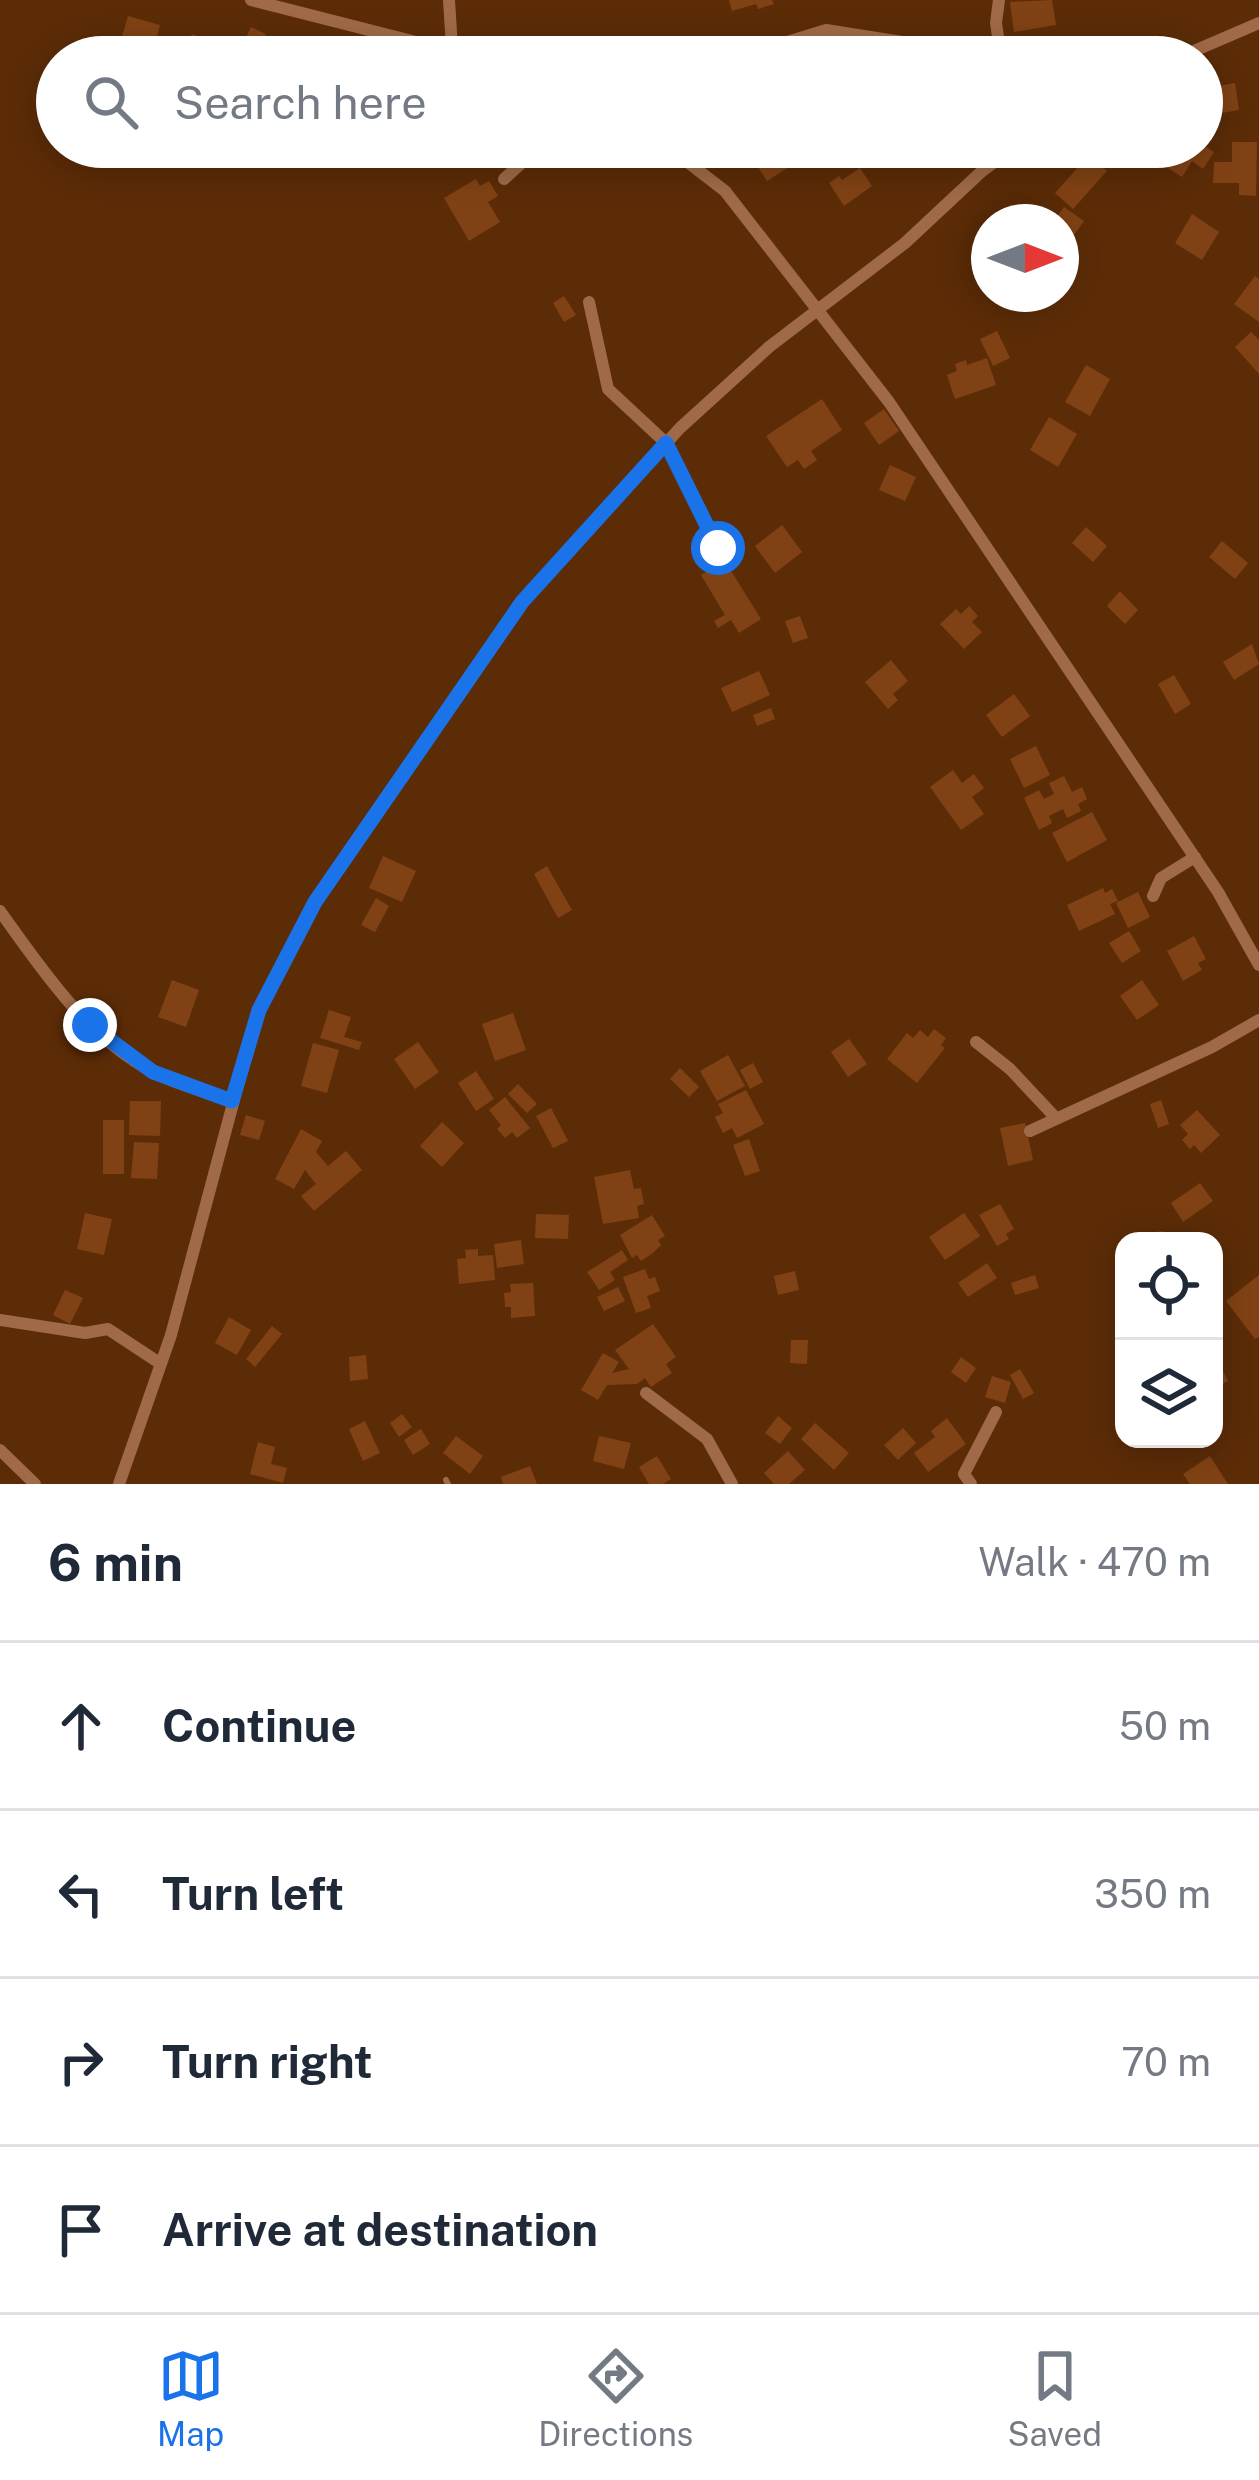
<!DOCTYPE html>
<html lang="en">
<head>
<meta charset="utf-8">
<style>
  body { margin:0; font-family:"Public Sans",sans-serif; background:#f2f2f3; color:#1f2937 }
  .controls { position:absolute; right:36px; bottom:36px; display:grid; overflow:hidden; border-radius:24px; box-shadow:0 6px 30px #0003 }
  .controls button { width:108px; height:108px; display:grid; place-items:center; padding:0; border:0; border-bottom:3px solid #e0e1e3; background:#fff; color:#1f2937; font:60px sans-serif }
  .compass { position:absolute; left:971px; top:204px; width:108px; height:108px; border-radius:50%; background:#fff; box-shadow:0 6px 30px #0003; rotate:90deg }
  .stop { position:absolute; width:36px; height:36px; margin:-27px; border:9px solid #1a73e8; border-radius:50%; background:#fff }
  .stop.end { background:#1a73e8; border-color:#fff; box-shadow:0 3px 12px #0008 }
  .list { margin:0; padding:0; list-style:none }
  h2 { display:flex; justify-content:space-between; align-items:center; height:156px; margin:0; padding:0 48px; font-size:51px }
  h2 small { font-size:39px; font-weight:400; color:#747a83 }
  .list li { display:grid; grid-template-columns:78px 1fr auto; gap:36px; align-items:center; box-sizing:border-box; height:168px; padding:0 48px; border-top:3px solid #e0e1e3 }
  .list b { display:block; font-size:45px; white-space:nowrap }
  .list em { font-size:39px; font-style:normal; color:#747a83 }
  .icon { flex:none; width:66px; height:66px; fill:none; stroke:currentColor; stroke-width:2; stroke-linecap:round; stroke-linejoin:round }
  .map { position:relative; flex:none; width:1259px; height:1484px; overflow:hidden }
  .search { position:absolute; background:#fff; box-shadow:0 6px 30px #0003; left:36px; right:36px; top:36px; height:132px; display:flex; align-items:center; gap:30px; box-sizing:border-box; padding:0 42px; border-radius:66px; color:#747a83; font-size:45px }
  .sheet { height:828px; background:#fff }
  nav { display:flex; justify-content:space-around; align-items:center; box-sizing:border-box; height:168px; border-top:3px solid #e0e1e3; background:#fff; font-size:33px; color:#747a83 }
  nav a { display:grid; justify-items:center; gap:6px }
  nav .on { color:#1a73e8 }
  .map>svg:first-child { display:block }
  .building { fill:#804214 }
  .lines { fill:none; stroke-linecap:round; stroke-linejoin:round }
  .service { stroke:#a06a48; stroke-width:6 }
  .minor { stroke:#a06a48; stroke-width:12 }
  .route { stroke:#1a73e8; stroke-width:15 }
</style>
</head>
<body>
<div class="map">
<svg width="1259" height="1484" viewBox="0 0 1259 1484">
  <rect width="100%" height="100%" fill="#5c2c07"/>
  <!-- building -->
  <path class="building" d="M729,0H772L774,4L758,9L756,4L732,11Z
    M1052,0L1056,25L1014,32L1010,2Z
    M128,16L160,25L152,56L119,47Z
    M251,27L266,34L259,49L244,42Z
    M192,34L238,52L236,57H182Z
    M876,40L884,57H853L851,53Z
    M1235,83L1239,110L1205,116L1202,89Z
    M1232,142H1257L1256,196L1239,195V183H1213L1214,162H1232Z
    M1202,144L1214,152L1203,169L1192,161L1182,177L1157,161L1166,147Z
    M752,147H804L809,154L767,181L747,150Z
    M1089,155L1107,171L1073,209L1055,193Z
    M860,168L872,186L844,206L829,183L839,176L842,180Z
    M476,179L480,186L489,181L498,196L488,202L500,222L469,241L444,198Z
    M1064,207L1084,221L1072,238L1078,242L1069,254L1061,247V222H1053Z
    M1192,214L1219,232L1202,260L1175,243Z
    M1255,276L1259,279V322L1234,304Z
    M564,296L576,315L564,322L553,303Z
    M997,331L1010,358L993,366L980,339Z
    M1251,332L1259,340V374L1235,347Z
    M987,358L996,385L955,399L947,375L957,371L955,364L966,360L967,365Z
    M1086,365L1110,379L1090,416L1065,402Z
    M822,399L842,430L811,451L817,460L804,469L798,460L787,467L766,436Z
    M884,409L899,431L879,445L864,423Z
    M1049,417L1077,434L1058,467L1030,450Z
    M890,465L916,477L905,501L879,490Z
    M782,525L802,552L775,573L755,546Z
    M1086,527L1107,546L1093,562L1072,543Z
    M1222,541L1248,563L1235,579L1209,557Z
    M725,561L761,619L739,633L731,620L718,628L714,621L725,615L701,575Z
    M1120,591L1138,610L1125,624L1107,606Z
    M969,606L978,616L972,622L982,632L964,649L940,624L956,609L961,614Z
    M800,616L808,638L793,643L785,621Z
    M1252,644L1259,664L1234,680L1223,662Z
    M891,660L908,681L893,694L898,700L888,709L865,682Z
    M759,671L770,695L732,712L721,688Z
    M1174,675L1191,704L1175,714L1158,684Z
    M1014,694L1030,716L1002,737L986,715Z
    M771,708L775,719L757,726L753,715Z
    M1036,746L1050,775L1024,788L1010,759Z
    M953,770L962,783L974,774L984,788L972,797L984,814L961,830L930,787Z
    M1064,776L1072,792L1082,787L1087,799L1078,804L1081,811L1067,818L1063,809L1049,816L1052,823L1039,830L1024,798L1039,790L1044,799L1054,794L1049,783Z
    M1092,812L1107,840L1067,862L1052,833Z
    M383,856L416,871L402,902L369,888Z
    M547,866L572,910L558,918L534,874Z
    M1103,888L1105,893L1112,889L1118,901L1110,904L1115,914L1079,931L1067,905Z
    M1138,892L1150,917L1128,928L1116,903Z
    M376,898L389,906L375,932L361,925Z
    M1129,931L1141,951L1122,963L1109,943Z
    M1194,936L1206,959L1198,963L1202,970L1183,981L1167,951Z
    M172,980L199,990L186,1027L158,1017Z
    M1142,980L1159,1005L1137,1020L1120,996Z
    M329,1010L351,1017L344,1037L362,1042L359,1050L320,1038Z
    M513,1013L526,1050L495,1061L482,1024Z
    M934,1029L946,1038L941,1045L945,1048L917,1083L887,1059L907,1033L913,1038L920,1030L928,1037Z
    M849,1039L867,1064L848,1077L831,1052Z
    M418,1042L439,1072L415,1089L394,1059Z
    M313,1043L339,1050L327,1093L301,1086Z
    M728,1055L745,1086L717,1101L700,1071Z
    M753,1063L763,1082L750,1089L740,1070Z
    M680,1068L699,1087L689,1097L670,1079Z
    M476,1071L494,1099L476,1111L458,1083Z
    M518,1084L537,1104L527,1113L508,1094Z
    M746,1090L764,1124L737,1138L732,1128L723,1133L715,1117L723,1113L718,1104Z
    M505,1097L530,1128L517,1138L512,1132L505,1138L497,1129L501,1125L489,1110Z
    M1161,1100L1169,1124L1158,1128L1150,1104Z
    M130,1101H161L160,1136L129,1135Z
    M551,1108L568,1141L553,1148L536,1116Z
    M1197,1110L1220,1135L1201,1153L1194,1145L1190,1149L1182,1140L1188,1134L1180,1125Z
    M246,1115L265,1121L259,1140L240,1135Z
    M103,1120H124V1174H103Z
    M442,1122L464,1143L442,1167L420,1146Z
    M1025,1123L1033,1160L1008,1166L1000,1128Z
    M301,1129L322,1141L316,1152L328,1166L346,1151L362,1170L314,1211L301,1196L316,1184L305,1170L294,1189L275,1179Z
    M749,1139L760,1171L745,1176L733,1145Z
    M134,1142L159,1143L157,1179L131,1178Z
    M630,1170L634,1189L641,1188L644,1204L637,1206L639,1218L603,1224L594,1177Z
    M1200,1183L1213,1201L1183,1222L1171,1203Z
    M1000,1204L1014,1229L1006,1234L1009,1239L997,1246L979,1215Z
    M85,1213L112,1219L104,1255L77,1249Z
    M964,1213L980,1236L945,1260L929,1237Z
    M536,1214L569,1215L568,1239L535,1238Z
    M652,1215L665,1236L658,1240L661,1245L653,1253L641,1261L637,1255L632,1258L620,1235Z
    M1163,1231L1164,1241H1135L1134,1235Z
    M521,1240L524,1264L497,1268L494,1244Z
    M478,1249V1256L493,1255L495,1280L459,1284L457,1259L466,1258L465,1250Z
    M622,1250L628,1260L610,1272L615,1280L599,1290L587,1272Z
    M987,1263L997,1278L968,1297L958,1283Z
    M645,1269L649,1279L655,1277L660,1291L647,1296L651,1308L636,1313L623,1277Z
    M795,1271L799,1290L778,1295L774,1276Z
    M1035,1275L1039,1288L1015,1295L1011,1283Z
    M1259,1275V1337L1255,1339L1226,1301Z
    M533,1283L535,1316L511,1318V1307H505L504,1293L511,1292L510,1284Z
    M618,1287L625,1301L604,1311L597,1297Z
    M65,1290L83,1298L70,1324L53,1315Z
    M229,1317L251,1330L237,1355L215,1343Z
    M653,1324L676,1357L666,1364L672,1373L651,1387L645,1378L637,1384L607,1385L598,1400L581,1390L603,1353L619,1362L612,1373L629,1369L615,1350Z
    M272,1326L282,1334L255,1367L246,1359Z
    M791,1340H808L807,1364L790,1363Z
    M1214,1354L1228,1381L1216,1387L1214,1383Z
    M366,1355L368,1379L350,1381L349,1357Z
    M961,1357L976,1368L966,1383L951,1372Z
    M1020,1369L1034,1393L1023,1399L1010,1375Z
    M992,1376L1011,1382L1005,1403L985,1397Z
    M402,1414L412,1427L399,1437L390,1423Z
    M778,1416L792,1428L780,1444L765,1433Z
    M947,1418L966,1444L928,1472L914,1453L935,1437L931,1431Z
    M365,1421L380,1453L363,1461L349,1429Z
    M815,1423L849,1453L834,1470L801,1439Z
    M903,1428L916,1443L898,1460L884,1445Z
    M421,1429L430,1444L413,1455L404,1440Z
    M456,1436L483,1456L470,1474L443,1453Z
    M599,1436L631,1443L624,1469L593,1461Z
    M258,1442L275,1447L271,1464L287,1468L283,1483L250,1474Z
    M788,1451L805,1470L789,1484H774L764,1473Z
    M657,1456L671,1479L663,1484H649L639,1467Z
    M1210,1456L1228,1484H1190L1183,1474Z
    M530,1466L537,1484H503L501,1477Z"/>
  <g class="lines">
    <!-- service -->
    <path class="service" d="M446,1480L448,1484"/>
    <!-- minor -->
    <path class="minor" d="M251,0L475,57
      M449,0L452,48
      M999,0L996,23L1001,57
      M739,57L826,30L997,57
      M1180,57L1259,23
      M668,147L725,191L889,402L1218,892L1259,965
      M1090,147L1134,155
      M504,179L539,147
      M589,302L608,389L666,443L718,548
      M1153,896L1161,878L1195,857
      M0,911C42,970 87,1037 153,1072C177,1085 207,1092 232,1101
      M976,1042L1010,1069L1055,1117
      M1030,1131L1212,1047L1259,1020
      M0,1320L85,1333L108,1329L161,1364
      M646,1393L707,1439L732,1484
      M0,1450L35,1484
      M119,1484L171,1335L258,1010L315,902L522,602L680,428L769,347L905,243L981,172L1015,147
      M971,1484L964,1474L996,1412"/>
  </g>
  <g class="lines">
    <!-- route -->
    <path class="route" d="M90,1025L153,1072L232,1101L259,1010L315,902L522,602L666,443L718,548"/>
  </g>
</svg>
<div class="controls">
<button><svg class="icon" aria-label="locate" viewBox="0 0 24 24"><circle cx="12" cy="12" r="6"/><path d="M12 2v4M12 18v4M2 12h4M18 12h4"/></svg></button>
<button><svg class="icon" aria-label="layers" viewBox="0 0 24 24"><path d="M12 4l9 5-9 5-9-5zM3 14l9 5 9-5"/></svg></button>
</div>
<svg class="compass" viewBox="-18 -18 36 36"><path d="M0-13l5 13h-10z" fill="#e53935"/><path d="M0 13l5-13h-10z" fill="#747a83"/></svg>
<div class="stop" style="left:718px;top:548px"></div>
<div class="stop end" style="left:90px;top:1025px"></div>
<div class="search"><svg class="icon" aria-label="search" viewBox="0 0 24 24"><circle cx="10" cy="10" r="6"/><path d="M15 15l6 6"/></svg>Search here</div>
</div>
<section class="sheet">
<h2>6 min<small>Walk · 470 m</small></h2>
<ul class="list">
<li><svg class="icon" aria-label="ahead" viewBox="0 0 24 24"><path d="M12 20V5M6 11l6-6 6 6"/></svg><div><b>Continue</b></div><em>50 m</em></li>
<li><svg class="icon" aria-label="left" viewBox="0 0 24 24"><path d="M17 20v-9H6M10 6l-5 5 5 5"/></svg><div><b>Turn left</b></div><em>350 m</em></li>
<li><svg class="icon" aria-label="right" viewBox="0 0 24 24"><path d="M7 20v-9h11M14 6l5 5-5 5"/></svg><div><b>Turn right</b></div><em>70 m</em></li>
<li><svg class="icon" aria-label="arrive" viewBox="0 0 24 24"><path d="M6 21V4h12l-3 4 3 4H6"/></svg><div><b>Arrive at destination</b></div></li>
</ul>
</section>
<nav>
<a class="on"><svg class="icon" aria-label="map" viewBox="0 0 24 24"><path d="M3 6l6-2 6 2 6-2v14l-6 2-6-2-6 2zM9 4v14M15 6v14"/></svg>Map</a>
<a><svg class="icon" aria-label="directions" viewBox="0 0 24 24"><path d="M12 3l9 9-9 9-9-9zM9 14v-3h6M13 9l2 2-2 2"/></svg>Directions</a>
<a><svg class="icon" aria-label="saved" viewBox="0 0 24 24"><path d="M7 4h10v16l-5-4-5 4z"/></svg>Saved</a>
</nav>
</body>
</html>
